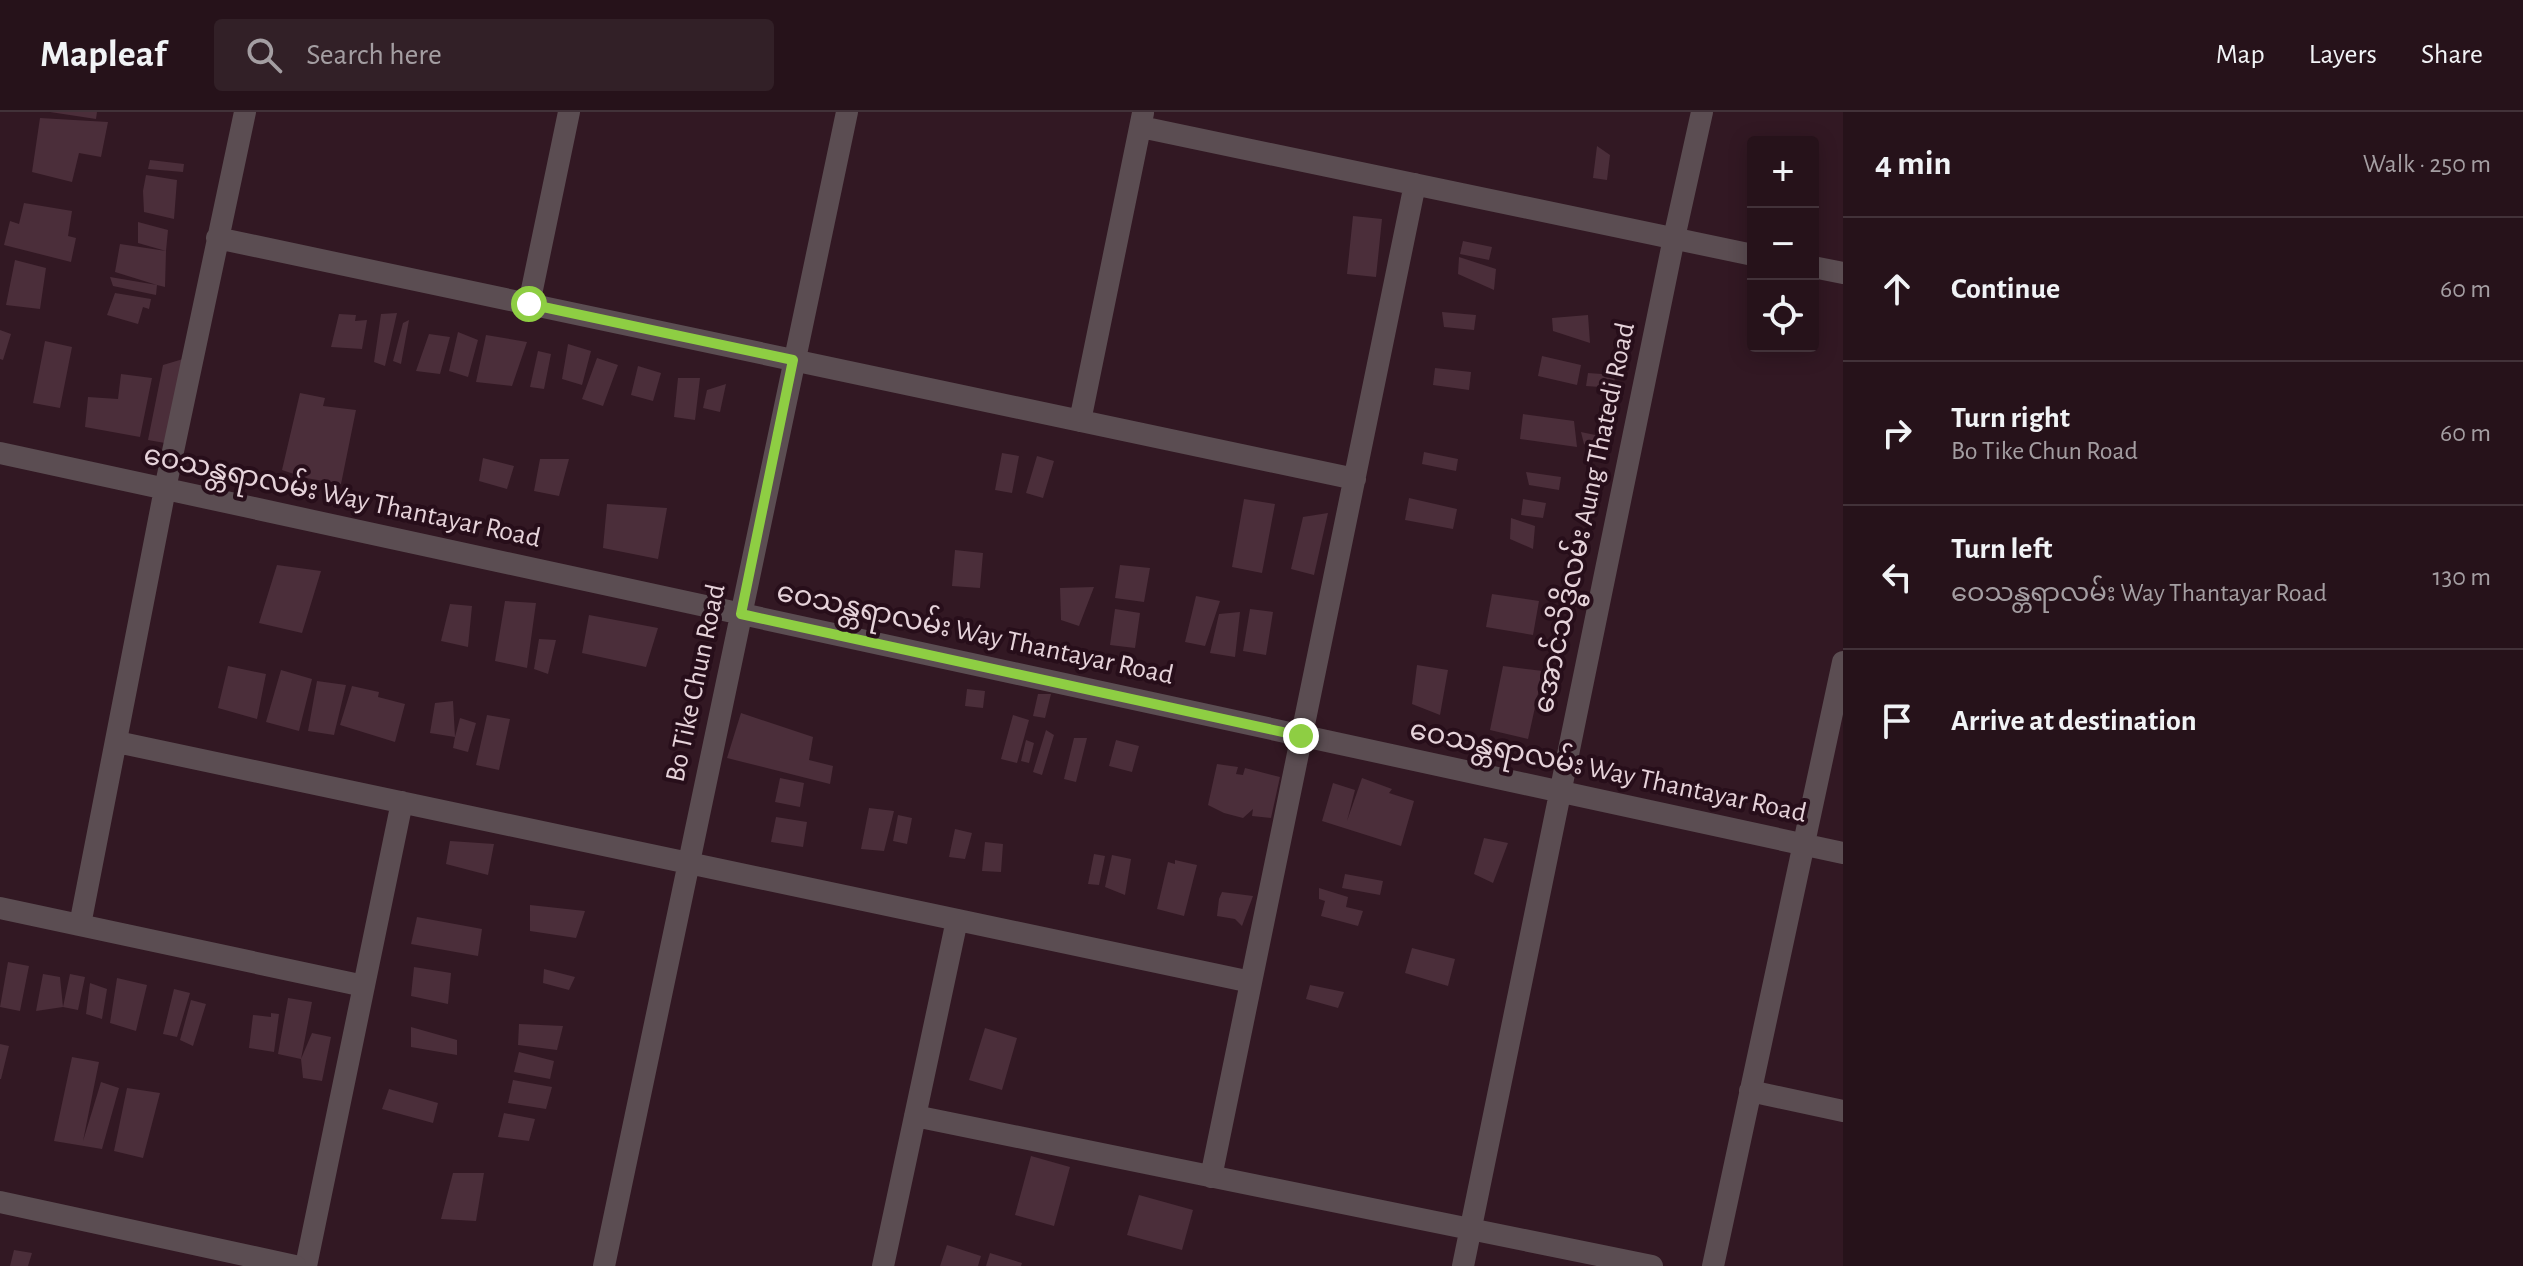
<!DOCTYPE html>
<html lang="en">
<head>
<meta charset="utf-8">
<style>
  body { margin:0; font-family:"Alegreya Sans","Noto Sans Myanmar",sans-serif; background:#322027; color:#f1f3f6 }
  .controls { position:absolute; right:24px; top:24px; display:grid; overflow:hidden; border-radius:8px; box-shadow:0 4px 20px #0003 }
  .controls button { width:72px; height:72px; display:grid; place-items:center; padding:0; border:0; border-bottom:2px solid #423239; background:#26121a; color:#f1f3f6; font:40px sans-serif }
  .stop { position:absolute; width:24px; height:24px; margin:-18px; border:6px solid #8ece43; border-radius:50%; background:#fff }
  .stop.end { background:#8ece43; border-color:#fff; box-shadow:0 2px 8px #0008 }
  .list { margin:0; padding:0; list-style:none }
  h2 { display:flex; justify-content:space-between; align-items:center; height:104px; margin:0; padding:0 32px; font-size:34px }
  h2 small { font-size:26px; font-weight:400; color:#a49ea2 }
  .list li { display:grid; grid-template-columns:52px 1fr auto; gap:24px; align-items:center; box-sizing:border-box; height:144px; padding:0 32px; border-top:2px solid #423239 }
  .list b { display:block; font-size:30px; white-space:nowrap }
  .list p { margin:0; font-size:26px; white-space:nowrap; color:#a49ea2 }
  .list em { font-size:26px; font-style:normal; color:#a49ea2 }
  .icon { flex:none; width:44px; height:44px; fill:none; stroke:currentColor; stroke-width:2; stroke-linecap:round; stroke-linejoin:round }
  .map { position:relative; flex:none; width:1843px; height:1154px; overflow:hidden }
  header { display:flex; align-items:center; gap:48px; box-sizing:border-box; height:112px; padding:0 40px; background:#26121a; border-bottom:2px solid #423239 }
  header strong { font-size:38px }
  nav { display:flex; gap:44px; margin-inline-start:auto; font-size:28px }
  .search { width:560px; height:72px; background:#322027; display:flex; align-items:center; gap:20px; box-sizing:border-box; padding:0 28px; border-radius:8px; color:#a49ea2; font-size:30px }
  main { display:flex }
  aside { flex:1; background:#26121a }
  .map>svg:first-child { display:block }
  .building { fill:#4b2e3a }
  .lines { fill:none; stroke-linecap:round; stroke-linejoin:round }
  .minor { stroke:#5b4d52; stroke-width:22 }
  .tertiary { stroke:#5b4d52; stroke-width:22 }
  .route { stroke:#8ece43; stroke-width:10 }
  .labels { text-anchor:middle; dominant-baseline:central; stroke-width:8; stroke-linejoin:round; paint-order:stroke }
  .street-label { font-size:28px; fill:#e6d3da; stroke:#270e1a }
</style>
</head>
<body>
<header>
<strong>Mapleaf</strong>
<div class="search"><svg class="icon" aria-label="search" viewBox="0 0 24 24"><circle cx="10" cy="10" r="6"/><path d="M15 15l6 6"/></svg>Search here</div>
<nav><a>Map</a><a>Layers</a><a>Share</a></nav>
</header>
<main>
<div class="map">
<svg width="1843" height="1154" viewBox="0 0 1843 1154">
  <rect width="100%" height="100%" fill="#321823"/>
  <!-- building -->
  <path class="building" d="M50,0H97L96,7Z
    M40,6L108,10L101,45L79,41L72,70L32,60Z
    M1597,34L1610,43L1607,68L1593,66Z
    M150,48L184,52L183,60L148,57Z
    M146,63L177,68L174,107L144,100L143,79Z
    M24,91L72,99L68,124L76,126L71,150L4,133L10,109L19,112Z
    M1353,104L1382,107L1376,165L1347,162Z
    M138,110L168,118L166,139L138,131Z
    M1463,129L1492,135L1489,148L1460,142Z
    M120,132L166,139L165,175L157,173L156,183L113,174L110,165L157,173L115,160Z
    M1459,145L1496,157L1494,178L1458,162Z
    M15,148L46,156L40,197L6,193Z
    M115,181L151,187L149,197L143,195L138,212L107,203Z
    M1442,200L1476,203L1474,218L1444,215Z
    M397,201L385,254L374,250L381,202Z
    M339,202L356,203L355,209L367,208L362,237L331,235Z
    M1588,203L1590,231L1553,219L1552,206Z
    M409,208L401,252L393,249L403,211Z
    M0,218L11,222L3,248L0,247Z
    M458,220L478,228L468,265L449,259Z
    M429,222L450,225L440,262L416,259Z
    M486,223L527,230L512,274L476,270Z
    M45,229L72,235L60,296L33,291Z
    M568,232L591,239L582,273L562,267Z
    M538,239L551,242L544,277L530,275Z
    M1542,244L1581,253L1577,273L1538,264Z
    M597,246L618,253L603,294L582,287Z
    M183,247L165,331L148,328L163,253Z
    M638,254L661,261L653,289L631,283Z
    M1435,256L1471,260L1469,278L1433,273Z
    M1588,261L1615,263L1614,276L1586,274Z
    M121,262L152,266L140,325L85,315L88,285L118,287Z
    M678,266H700L695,308L674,305Z
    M726,272L720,300L703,296L707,278Z
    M300,281L325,286L323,294L356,298L341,372L306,366L282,358Z
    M1523,302L1574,309L1577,335L1520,327Z
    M1581,320L1600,324L1597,340L1584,332Z
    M1424,340L1458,347L1456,359L1422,352Z
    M1002,341L1019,344L1012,381L995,378Z
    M1037,344L1054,349L1043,386L1026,381Z
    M483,346L514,354L507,377L479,369Z
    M540,347H569L559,384L534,379Z
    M1526,360L1561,365L1559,378L1529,373Z
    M1409,386L1457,397L1453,417L1405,408Z
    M1244,387L1275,392L1262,461L1232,455Z
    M1523,387L1546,391L1543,406L1521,403Z
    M607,392L667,396L658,447L603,436Z
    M1328,401L1314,463L1291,457L1303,405Z
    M1511,406L1535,414L1533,437L1510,427Z
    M955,438L983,441L980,476L952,474Z
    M277,453L321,459L302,521L259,511Z
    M1120,453L1150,456L1144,490L1115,486Z
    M1094,475L1079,514L1061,508L1060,476Z
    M1492,482L1539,489L1533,523L1486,515Z
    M1196,484L1220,489L1205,534L1185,530Z
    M505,489L536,491L527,556L495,549Z
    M450,492L472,494L468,535L441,529Z
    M1115,497L1140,501L1135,536L1110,533Z
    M1250,497L1273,500L1266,543L1243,539Z
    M1240,500L1235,545L1210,541L1219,502Z
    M589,503L658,516L646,555L582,541Z
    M539,527L556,528L548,562L534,557Z
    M1417,553L1448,558L1440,603L1412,592Z
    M228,554L266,562L257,607L218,596Z
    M1503,554L1543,559L1528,627L1490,618Z
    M281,558L312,567L299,619L266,610Z
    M317,569L346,573L334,623L308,619Z
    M352,574L379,580L378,585L405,592L395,630L340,613Z
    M967,577L985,579L983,596L965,594Z
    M1038,582H1051L1045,606L1033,604Z
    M453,589L455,625L460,606L476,611L468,640L453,636L455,625L430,621L435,591Z
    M741,601L813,625L809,648L833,654L830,672L727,646Z
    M487,603L510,607L499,658L476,653Z
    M1013,603L1029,608L1017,651L1001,647Z
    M1046,618L1054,623L1042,663L1033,660Z
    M1074,626H1087L1076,670L1064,667Z
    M1026,628L1034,631L1029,651L1021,649Z
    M1116,628L1139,634L1132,660L1109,654Z
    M1217,652L1238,655L1236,662L1243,663L1245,656L1280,665L1271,706L1252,704L1253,697L1243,706L1224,701L1208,693Z
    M780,666L804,671L800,695L775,690Z
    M1362,666L1392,677L1389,681L1414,689L1401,734L1322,709L1333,671L1355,678L1347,709Z
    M869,696L894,699L884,739L861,737Z
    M898,703L912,706L907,732L893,729Z
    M776,705L807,710L803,735L771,730Z
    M955,717L972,721L965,747L949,745Z
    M1484,726L1508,731L1493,771L1474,762Z
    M450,729L494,732L488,763L446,752Z
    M985,730L1003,732L1001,760L982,759Z
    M1094,742L1105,744L1099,773L1088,772Z
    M1112,743L1131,747L1125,783L1105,775Z
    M1175,748L1197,753L1184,804L1157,797L1168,750L1175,752Z
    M1345,762L1383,769L1380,783L1342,776Z
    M1319,776L1348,785L1346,795L1363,799L1358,814L1321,804L1325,789L1319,787Z
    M1222,780L1253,784L1242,814L1235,807L1217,804L1219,787Z
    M530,793L585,799L576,826L530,819Z
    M417,805L482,817L478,844L411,832Z
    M1412,836L1455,847L1448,874L1405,861Z
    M8,850L29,854L20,899L0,895Z
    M414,855L451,861L448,892L411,884Z
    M544,857L575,865L569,878L543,871Z
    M43,862L60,865L63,895L36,899Z
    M70,862L85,865L78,898L63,895Z
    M117,866L147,873L136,919L110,911Z
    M90,871L107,877L102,907L86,902Z
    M1310,873L1344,880L1338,896L1306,887Z
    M174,877L190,881L177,925L163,922Z
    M288,886L312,890L301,947L278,942Z
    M191,888L206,892L193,934L180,928Z
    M271,901L279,902L274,940L249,936L253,903L271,905Z
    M519,912L563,914L557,938L518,933Z
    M411,915L457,928V943L411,935Z
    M985,916L1017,926L1002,978L969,968Z
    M312,921L331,925L322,969L303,966L301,947Z
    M0,932L9,934L1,967H0Z
    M519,940L554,949L550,967L514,960Z
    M72,945L99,950L83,1029L101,970L119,976L102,1037L54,1029Z
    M513,968L552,975L546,997L508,991Z
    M127,976L160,981L143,1046L114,1039Z
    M389,977L438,991L433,1011L382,997Z
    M504,1001L535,1007L529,1029L498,1025Z
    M1031,1044L1070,1055L1054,1114L1015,1103Z
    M453,1061H484L476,1109L441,1107Z
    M1139,1083L1193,1098L1182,1138L1127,1123Z
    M947,1133L981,1144L978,1154H940Z
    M14,1138L32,1141L28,1154H10Z
    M990,1141L1022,1151L1021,1154H986Z"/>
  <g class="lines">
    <!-- minor -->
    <path class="minor" d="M1141,15L1753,143
      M217,126L1355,367
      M1813,155L1843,161
      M529,192L569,0
      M1080,309L1143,1
      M0,341L1843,741
      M117,630L1251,870
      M0,796L364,874
      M80,813L165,377L245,0
      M1750,979L1843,999
      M915,1004L1652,1154
      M1211,1065L1415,72
      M306,1154L402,690
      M604,1154L847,0
      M883,1154L957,808
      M1463,1154L1674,126L1702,0
      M1713,1154L1843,550"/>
    <!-- tertiary -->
    <path class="tertiary" d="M0,1090L295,1154"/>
  </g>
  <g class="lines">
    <!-- route -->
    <path class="route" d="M529,192L793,248L741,502L1301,624"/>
  </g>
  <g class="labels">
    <!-- street labels -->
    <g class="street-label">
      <text transform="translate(342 385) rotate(12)">ဝေသန္တရာလမ်း Way Thantayar Road</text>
      <text transform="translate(1585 406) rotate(-78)">အောင်သိဒ္ဓိလမ်း Aung Thatedi Road</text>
      <text transform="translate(975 522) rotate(12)">ဝေသန္တရာလမ်း Way Thantayar Road</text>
      <text transform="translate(696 571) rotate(-78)">Bo Tike Chun Road</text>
      <text transform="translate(1608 660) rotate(12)">ဝေသန္တရာလမ်း Way Thantayar Road</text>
    </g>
  </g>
</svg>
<div class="controls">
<button>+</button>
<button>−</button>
<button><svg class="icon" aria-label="locate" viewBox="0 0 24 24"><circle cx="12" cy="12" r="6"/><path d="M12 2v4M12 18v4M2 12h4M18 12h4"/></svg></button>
</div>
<div class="stop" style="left:529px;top:192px"></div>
<div class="stop end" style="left:1301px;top:624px"></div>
</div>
<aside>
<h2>4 min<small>Walk · 250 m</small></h2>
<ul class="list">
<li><svg class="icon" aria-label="ahead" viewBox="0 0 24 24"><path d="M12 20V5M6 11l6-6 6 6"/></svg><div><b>Continue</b></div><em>60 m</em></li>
<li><svg class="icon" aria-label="right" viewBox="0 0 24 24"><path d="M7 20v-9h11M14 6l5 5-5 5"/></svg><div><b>Turn right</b><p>Bo Tike Chun Road</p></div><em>60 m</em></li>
<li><svg class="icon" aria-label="left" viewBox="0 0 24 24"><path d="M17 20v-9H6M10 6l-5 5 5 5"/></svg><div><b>Turn left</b><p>ဝေသန္တရာလမ်း Way Thantayar Road</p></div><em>130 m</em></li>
<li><svg class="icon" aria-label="arrive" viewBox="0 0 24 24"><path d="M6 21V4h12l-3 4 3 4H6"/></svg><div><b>Arrive at destination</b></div></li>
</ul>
</aside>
</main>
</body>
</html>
